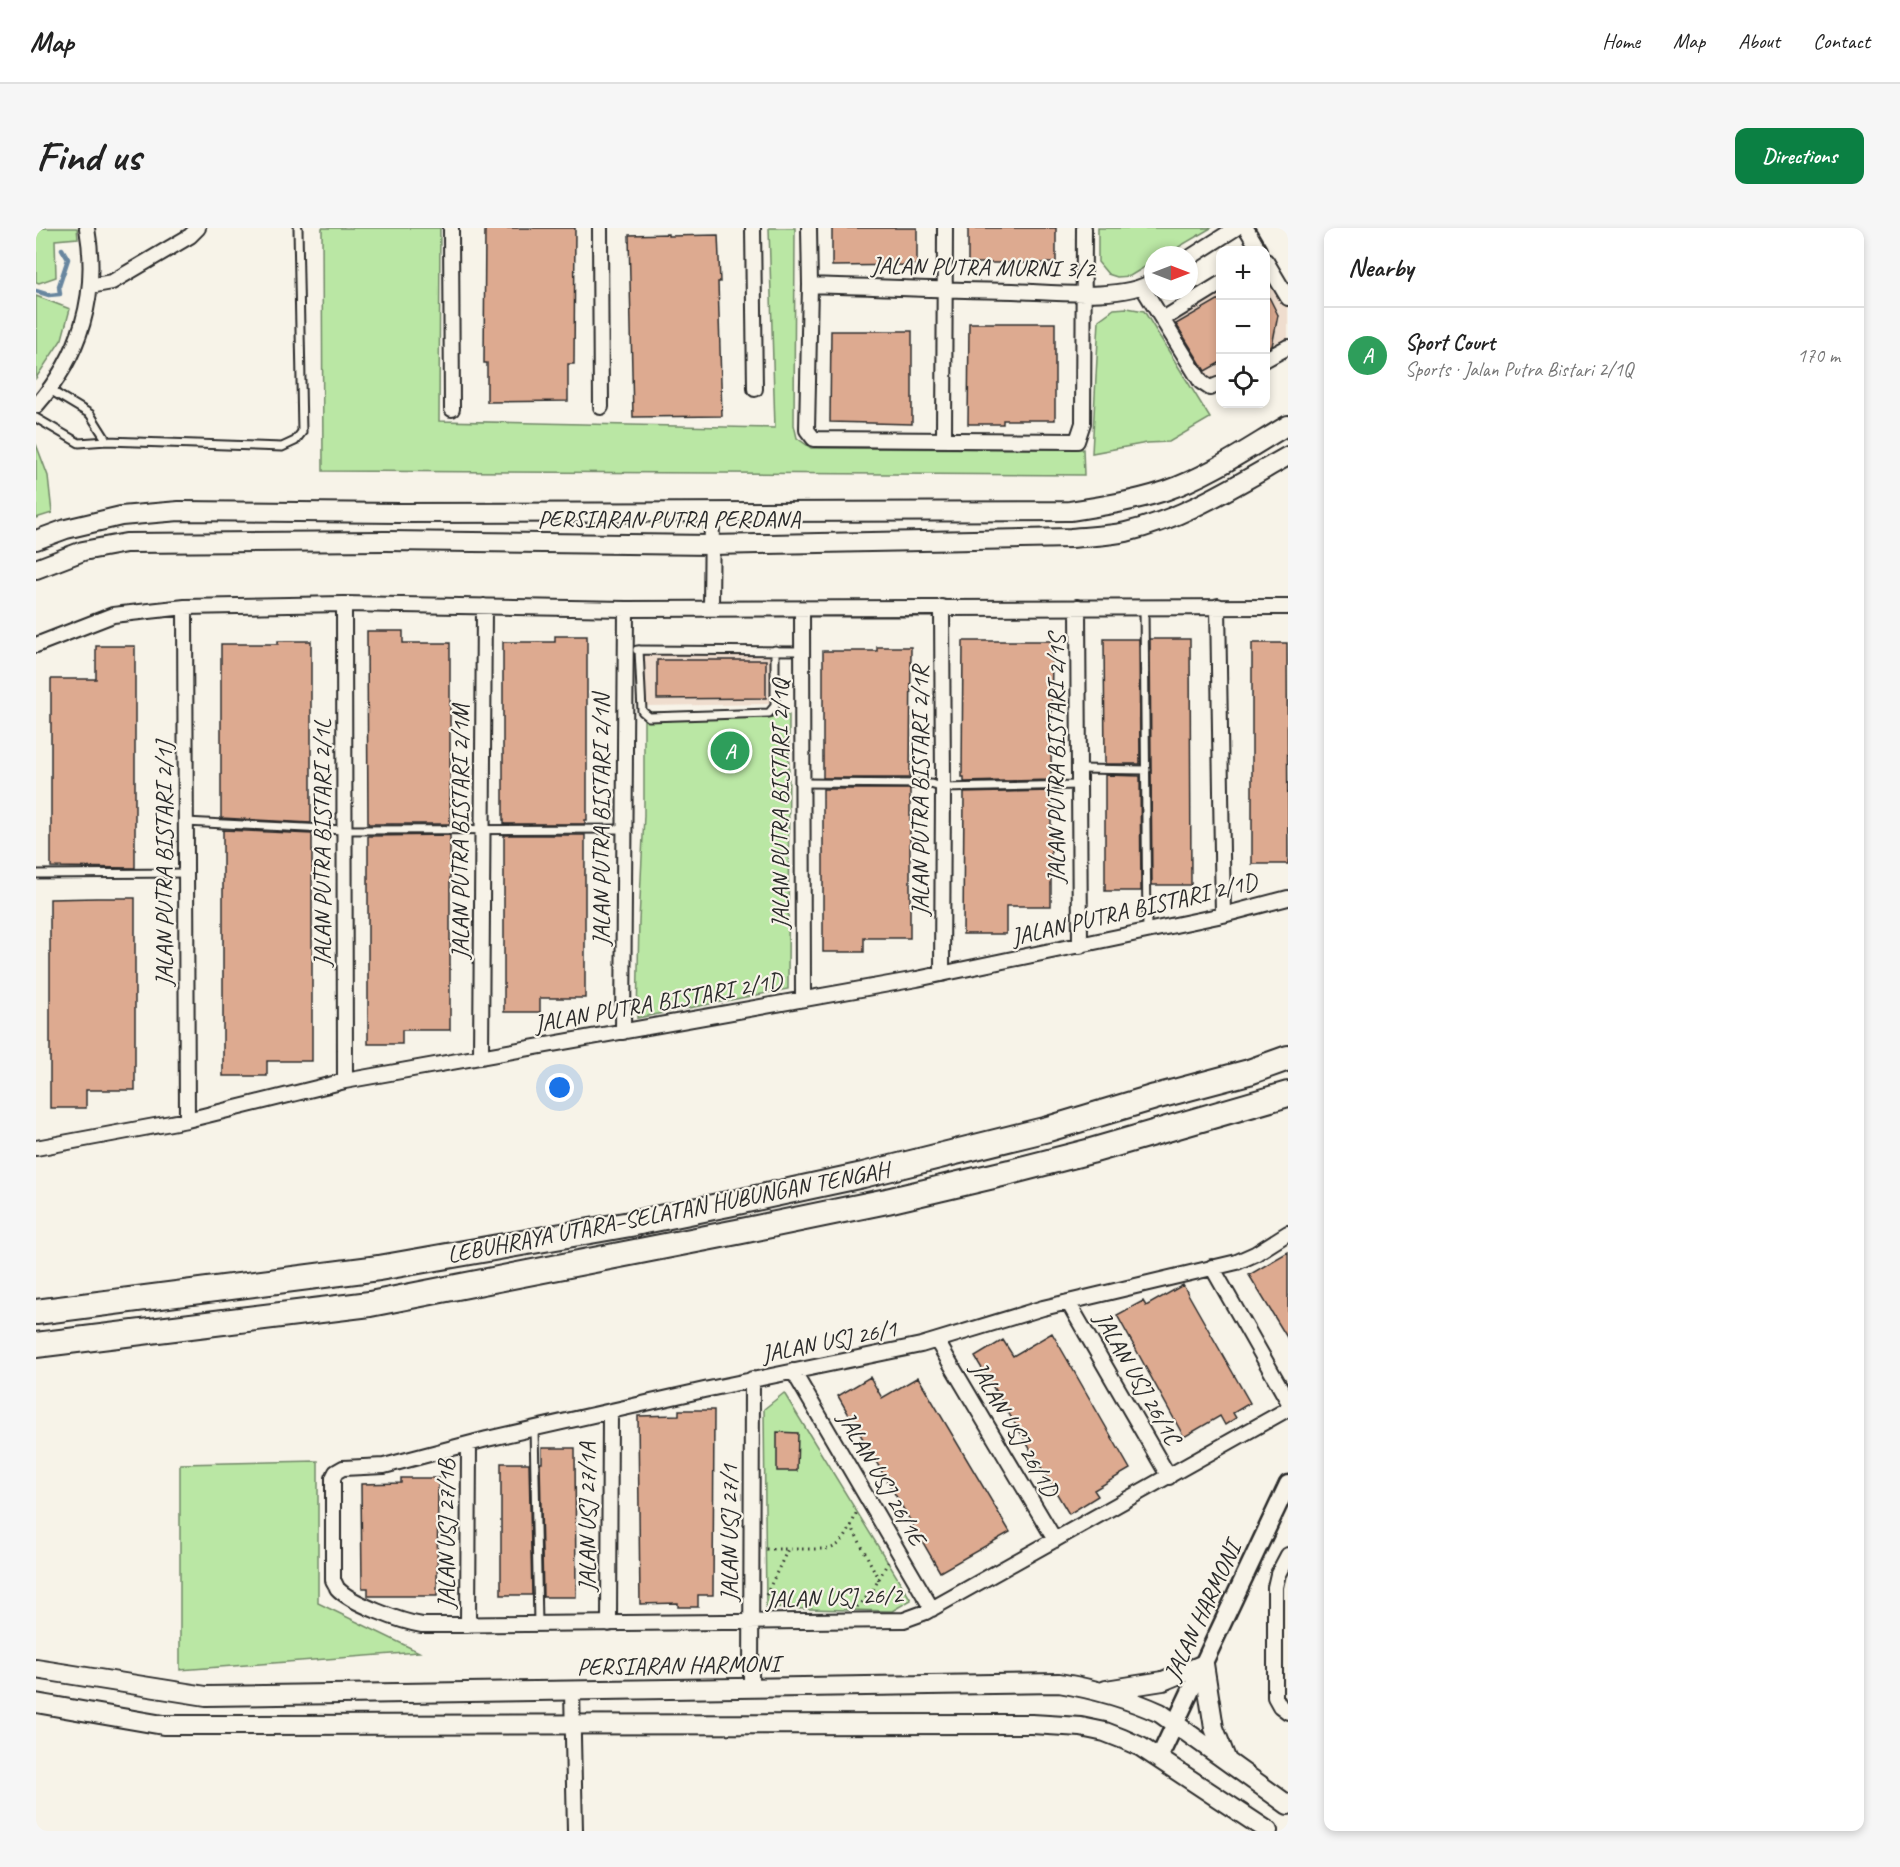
<!DOCTYPE html>
<html lang="en">
<head>
<meta charset="utf-8">
<style>
  body { margin:0; font-family:Caveat,sans-serif; background:#f6f6f6; color:#222 }
  .controls { position:absolute; right:18px; top:18px; display:grid; overflow:hidden; border-radius:12px; box-shadow:0 3px 9px #0003 }
  .controls button { width:54px; height:54px; display:grid; place-items:center; padding:0; border:0; border-bottom:2px solid #e0e0e0; background:#fff; color:#222; font:30px sans-serif }
  .compass { position:absolute; left:1108px; top:18px; width:54px; height:54px; border-radius:50%; background:#fff; box-shadow:0 3px 9px #0003; rotate:90deg }
  .you { position:absolute; left:524px; top:860px; width:21px; height:21px; margin:-15px; border:4px solid #fff; border-radius:50%; background:#1a73e8; box-shadow:0 0 0 9px #1a73e833 }
  .badge { display:grid; place-items:center; width:39px; height:39px; border-radius:50%; background:#0b8043; color:#fff; font-size:20px; font-weight:700 }
  .pin { position:absolute; translate:-50% -50%; border:3px solid #fff; box-shadow:0 2px 6px #0006 }
  .list { margin:0; padding:0; list-style:none }
  h2 { display:flex; justify-content:space-between; align-items:center; height:78px; margin:0; padding:0 24px; font-size:26px }
  h2 small { font-size:20px; font-weight:400; color:#767676 }
  .list li { display:grid; grid-template-columns:39px 1fr auto; gap:18px; align-items:center; box-sizing:border-box; height:96px; padding:0 24px; border-top:2px solid #e0e0e0 }
  .list b { display:block; font-size:22px; white-space:nowrap }
  .list p { margin:0; font-size:20px; white-space:nowrap; color:#767676 }
  .list em { font-size:20px; font-style:normal; color:#767676 }
  .icon { flex:none; width:33px; height:33px; fill:none; stroke:currentColor; stroke-width:2; stroke-linecap:round; stroke-linejoin:round }
  .map { position:relative; flex:none; width:1252px; height:1603px; overflow:hidden; border-radius:12px }
  header { display:flex; align-items:center; gap:36px; box-sizing:border-box; height:84px; padding:0 30px; background:#fff; border-bottom:2px solid #e0e0e0 }
  header strong { font-size:28px }
  nav { display:flex; gap:33px; margin-inline-start:auto; font-size:21px }
  .intro { display:flex; align-items:center; justify-content:space-between; box-sizing:border-box; height:144px; padding:0 36px }
  h1 { margin:0; font-size:42px }
  .button { padding:15px 27px; border-radius:12px; background:#0b8043; color:#fff; font-size:21px; font-weight:700 }
  main { display:flex; gap:36px; padding:0 36px }
  aside { flex:1; background:#fff; border-radius:12px; box-shadow:0 3px 9px #0003 }
  .map>svg:first-child { display:block }
  .built { fill:#efddce }
  .green { fill:#bae7a4; stroke:#728968; stroke-width:1.5 }
  .lines { fill:none; stroke-linecap:round; stroke-linejoin:round }
  .stream { stroke:#67869f; stroke-width:4.5 }
  .building { fill:#ddaa90; stroke:#2b2b2b; stroke-width:1.5 }
  .service-casing { stroke:#2b2b2b; stroke-width:11 }
  .minor-casing { stroke:#2b2b2b; stroke-width:18 }
  .tertiary-casing { stroke:#2b2b2b; stroke-width:21 }
  .secondary-casing { stroke:#2b2b2b; stroke-width:22 }
  .motorway-casing { stroke:#2b2b2b; stroke-width:28 }
  .path { stroke:#2b2b2b; stroke-width:3; stroke-dasharray:1.5 4.5; stroke-linecap:butt }
  .service { stroke:#f7f3e8; stroke-width:7 }
  .minor { stroke:#f7f3e8; stroke-width:14 }
  .tertiary { stroke:#f7f3e8; stroke-width:16 }
  .secondary { stroke:#f7f3e8; stroke-width:18 }
  .motorway { stroke:#f7f3e8; stroke-width:24 }
  .labels { text-anchor:middle; dominant-baseline:central; stroke-width:4.5; stroke-linejoin:round; paint-order:stroke }
  .street-label { font-size:24px; fill:#2b2b2b; stroke:#f7f3e8 }
</style>
</head>
<body>
<header>
<strong>Map</strong>
<nav><a>Home</a><a>Map</a><a>About</a><a>Contact</a></nav>
</header>
<div class="intro"><h1>Find us</h1><a class="button">Directions</a></div>
<main>
<div class="map">
<svg width="1252" height="1603" viewBox="0 0 1252 1603">
  <rect width="100%" height="100%" fill="#f7f3e8"/>
  <filter id="ink" filterUnits="userSpaceOnUse"><feTurbulence type="fractalNoise" baseFrequency=".0167" numOctaves="2"/><feDisplacementMap in="SourceGraphic" scale="12" xChannelSelector="R" yChannelSelector="G"/><feConvolveMatrix kernelMatrix="1 2 1 2 8 2 1 2 1" color-interpolation-filters="sRGB"/></filter>
  <g filter="url(#ink)">
    <!-- built -->
    <path class="built" d="M1230,44L1252,81V112L1230,125Z
      M1184,63V150L1177,154L1168,150L1134,93Z
      M608,426H735L736,476L610,478Z"/>
    <!-- green -->
    <path class="green" d="M0,0H41L42,10L19,12L20,49L3,55L0,54Z
      M286,0H404L403,193L739,200L733,0H759L758,197L761,210L775,220L1047,221L1048,247L287,243Z
      M1062,0H1175L1129,27H1117V34L1094,48L1081,49L1072,46L1062,34Z
      M0,68L34,81L26,111L0,150Z
      M1091,80L1108,83L1174,190L1133,214L1111,215L1056,225L1063,92L1078,81Z
      M0,216L12,248L16,285L0,290Z
      M608,484L753,487L752,761L601,790L603,693L608,587Z
      M748,1165L875,1372L856,1383L730,1380L728,1181Z
      M282,1233V1375L383,1424L144,1442V1236Z"/>
    <g class="lines">
      <!-- stream -->
      <path class="stream" d="M0,63L13,67L24,66L23,58L32,31L26,21"/>
    </g>
    <!-- building -->
    <path class="building" d="M449,0H539L538,136H532V173L451,174V135H448Z
      M796,0H881V37L796,38Z
      M932,0H1020V35H932Z
      M632,6V8L682,7L684,54H682L686,188L597,189L593,7Z
      M1230,63L1242,87L1236,118L1230,121Z
      M1185,70V134L1169,143L1140,96Z
      M933,95H1019V192H967V196H932Z
      M795,103H876V196L794,194Z
      M331,403H367V415H414V596H332Z
      M519,408H551V592H549V596H468V592H467V414H519Z
      M1068,411H1103L1104,536H1069Z
      M1114,411H1154L1155,657H1116Z
      M242,413H275V595L185,590V416H242Z
      M927,413H1016L1015,552L928,554V549H926Z
      M1216,415H1251L1252,636H1216Z
      M60,418H99V640L15,639V451H60Z
      M841,419H875L874,550H787V423H841Z
      M621,432H730V470L621,471Z
      M1069,547L1104,548L1105,663H1069Z
      M787,561H874V710H828V724H787Z
      M1015,563V678H970V706H927L928,565Z
      M187,602L276,606V833H231V848H187Z
      M414,607V802H366V816H332V608Z
      M468,607H549V770H504V784H468Z
      M61,670H99V862H50V880H14V671Z
      M1252,1024V1111L1213,1047Z
      M1147,1057L1214,1175L1197,1185L1200,1190L1189,1197L1184,1188L1148,1209L1081,1087L1107,1073L1110,1078Z
      M1016,1105L1094,1241L1058,1262L1062,1268L1033,1286L939,1129L967,1112L977,1128Z
      M834,1149L846,1170L882,1149L974,1304L904,1344L802,1168Z
      M643,1182H678L677,1367H662V1379H642V1375L604,1376L602,1188L643,1187Z
      M741,1204L762,1205L761,1243H741Z
      M506,1220H539L540,1369H507L504,1235H506Z
      M465,1235H493L496,1367H465Z
      M365,1250H402L401,1368H332V1360H326L325,1256L365,1255Z"/>
    <g class="lines">
      <defs>
        <path id="service" d="M14,162L54,186L71,213
          M0,190L43,215L71,213L246,219L259,213L266,204L262,0
          M1108,379L1111,703
          M601,422L766,423
          M603,422L606,483L613,489L733,485L739,478V422
          M1042,541L1110,542
          M766,555L895,556L907,560L1044,557
          M150,594L308,602L587,601
          M0,646L151,645
          M498,1200L502,1396"/>
        <path id="minor" d="M415,0L416,181
          M564,0L565,179
          M717,0L719,161
          M773,0L774,57L771,202L778,211L1041,213L1047,195L1048,0
          M1210,0L1223,22
          M1153,30L1200,0
          M1230,33L1252,70
          M774,57C842,59 909,62 977,63C1014,64 1086,73 1117,53
          M54,58L76,54L154,8L162,0
          M1107,60L1165,154L1174,160L1184,156
          M1127,91L1184,56
          M1230,131L1252,119
          M0,178C44,128 63,67 51,0
          M908,212L909,0
          M308,376L309,853
          M1182,378L1187,687
          M149,379L151,892
          M1042,379L1044,718
          M675,380L676,284
          M766,381L767,771
          M0,417L77,387L149,379L308,376L590,381L1252,379
          M906,746L907,560L906,379
          M587,804L590,381
          M445,829L448,378
          M0,920L151,892L309,853L881,751L1187,687L1252,670
          M1252,1005L1219,1026L1201,1034L1007,1080L885,1117L668,1162L451,1211L348,1238L307,1240L300,1244L297,1250V1352C297,1352 301,1359 301,1360C314,1375 366,1394 386,1397L868,1392L890,1384L1252,1181
          M1176,1039L1252,1173
          M1032,1074L1133,1249
          M901,1113L1019,1312
          M757,1143L896,1381
          M1252,1327L1242,1346L1239,1359V1469L1244,1478L1252,1484
          M573,1396L574,1183
          M432,1397L433,1216
          M715,1460L716,1151
          M536,1463L539,1603"/>
        <path id="tertiary" d="M1123,1530L1252,1256"/>
        <path id="secondary" d="M0,312L30,301L85,288L143,283L363,285L1034,283C1067,278 1098,273 1129,263C1173,248 1213,220 1252,197
          M0,341L47,323L90,315L350,313L675,317L1035,310C1053,308 1073,308 1090,304C1149,290 1200,257 1252,228
          M0,1441L170,1468L1023,1455C1059,1461 1091,1470 1124,1485L1252,1577
          M1070,1462L1127,1453L1168,1436L1178,1500L1191,1533
          M0,1475L127,1497L996,1496L1045,1499L1069,1504L1087,1511L1105,1519L1232,1603"/>
        <path id="motorway" d="M0,1084L343,1040L594,996L692,976L827,947L1012,901L1119,869L1213,844L1252,830
          M0,1117L334,1076L706,1003L851,973L974,944L1055,923L1252,866"/>
      </defs>
      <!-- service casing -->
      <use href="#service" class="service-casing"/>
      <!-- minor casing -->
      <use href="#minor" class="minor-casing"/>
      <!-- tertiary casing -->
      <use href="#tertiary" class="tertiary-casing"/>
      <!-- secondary casing -->
      <use href="#secondary" class="secondary-casing"/>
      <!-- motorway casing -->
      <use href="#motorway" class="motorway-casing"/>
      <!-- path -->
      <path class="path" d="M815,1297L843,1352
        M730,1321H792C810,1317 815,1298 821,1283
        M730,1367L752,1321
        M821,1379L837,1362L852,1334"/>
      <!-- service -->
      <use href="#service" class="service"/>
      <!-- minor -->
      <use href="#minor" class="minor"/>
      <!-- tertiary -->
      <use href="#tertiary" class="tertiary"/>
      <!-- secondary -->
      <use href="#secondary" class="secondary"/>
      <!-- motorway -->
      <use href="#motorway" class="motorway"/>
    </g>
  </g>
  <g class="labels">
    <!-- street labels -->
    <g class="street-label">
      <text transform="translate(947 39) rotate(1)">JALAN PUTRA MURNI 3/2</text>
      <text x="633" y="291">PERSIARAN PUTRA PERDANA</text>
      <text transform="translate(1020 531) rotate(-90)">JALAN PUTRA BISTARI 2/1S</text>
      <text transform="translate(884 563) rotate(-90)">JALAN PUTRA BISTARI 2/1R</text>
      <text transform="translate(744 576) rotate(-90)">JALAN PUTRA BISTARI 2/1Q</text>
      <text transform="translate(565 592) rotate(-90)">JALAN PUTRA BISTARI 2/1N</text>
      <text transform="translate(424 604) rotate(-90)">JALAN PUTRA BISTARI 2/1M</text>
      <text transform="translate(286 615) rotate(-90)">JALAN PUTRA BISTARI 2/1L</text>
      <text transform="translate(128 636) rotate(-90)">JALAN PUTRA BISTARI 2/1J</text>
      <text transform="translate(1098 681) rotate(-13)">JALAN PUTRA BISTARI 2/1D</text>
      <text transform="translate(622 774) rotate(-10)">JALAN PUTRA BISTARI 2/1D</text>
      <text transform="translate(632 984) rotate(-11)">LEBUHRAYA UTARA–SELATAN HUBUNGAN TENGAH</text>
      <text transform="translate(793 1113) rotate(-11)">JALAN USJ 26/1</text>
      <text transform="translate(1102 1150) rotate(60)">JALAN USJ 26/1C</text>
      <text transform="translate(979 1201) rotate(60)">JALAN USJ 26/1D</text>
      <text transform="translate(846 1250) rotate(60)">JALAN USJ 26/1E</text>
      <text transform="translate(551 1289) rotate(-90)">JALAN USJ 27/1A</text>
      <text transform="translate(693 1305) rotate(-90)">JALAN USJ 27/1</text>
      <text transform="translate(410 1306) rotate(-90)">JALAN USJ 27/1B</text>
      <text transform="translate(798 1369) rotate(-2)">JALAN USJ 26/2</text>
      <text transform="translate(1166 1383) rotate(-65)">JALAN HARMONI</text>
      <text transform="translate(642 1437) rotate(-1)">PERSIARAN HARMONI</text>
    </g>
  </g>
</svg>
<div class="controls">
<button>+</button>
<button>−</button>
<button><svg class="icon" aria-label="locate" viewBox="0 0 24 24"><circle cx="12" cy="12" r="6"/><path d="M12 2v4M12 18v4M2 12h4M18 12h4"/></svg></button>
</div>
<svg class="compass" viewBox="-18 -18 36 36"><path d="M0-13l5 13h-10z" fill="#e53935"/><path d="M0 13l5-13h-10z" fill="#767676"/></svg>
<div class="you"></div>
<div class="pin badge" style="left:694px;top:523px;background:#2e9e5b">A</div>
</div>
<aside>
<h2>Nearby<small></small></h2>
<ul class="list">
<li><span class="badge" style="background:#2e9e5b">A</span><div><b>Sport Court</b><p>Sports · Jalan Putra Bistari 2/1Q</p></div><em>170 m</em></li>
</ul>
</aside>
</main>
</body>
</html>
